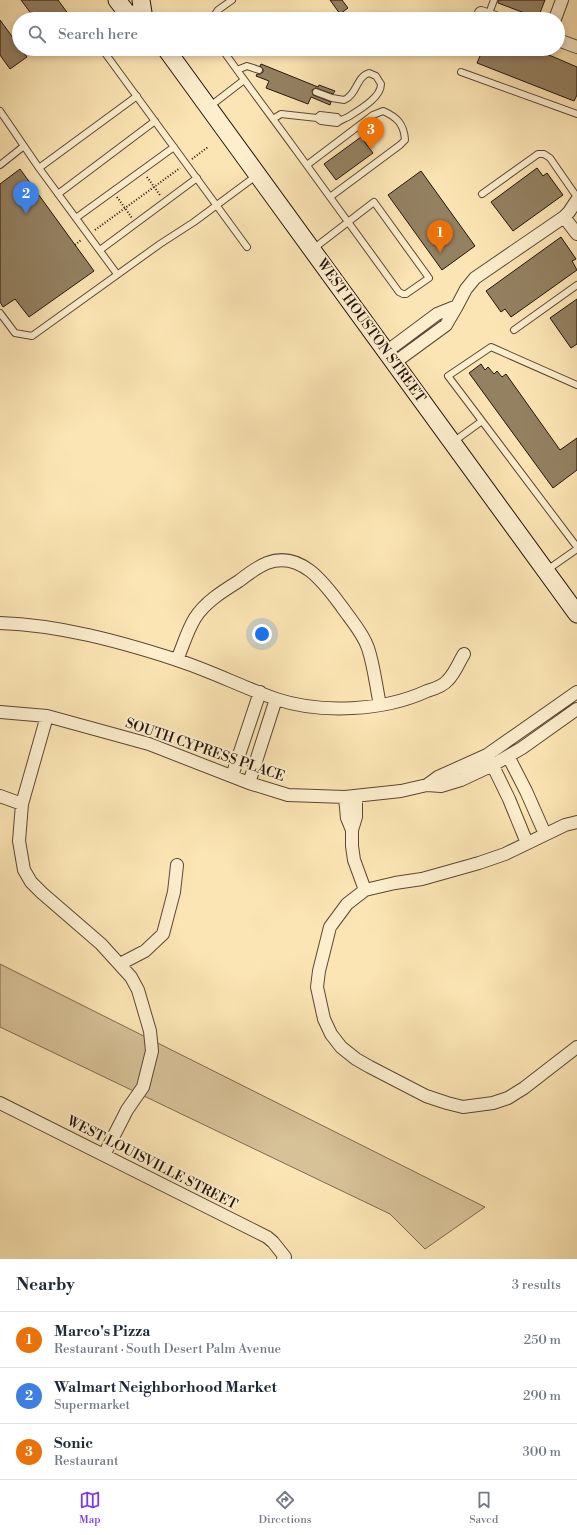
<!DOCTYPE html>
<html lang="en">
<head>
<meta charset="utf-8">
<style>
  body { margin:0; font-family:"Libre Bodoni",serif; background:#f2f2f3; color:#1f2937 }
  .you { position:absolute; left:262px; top:634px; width:14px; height:14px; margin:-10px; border:3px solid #fff; border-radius:50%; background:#1a73e8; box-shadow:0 0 0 6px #1a73e833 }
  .badge { display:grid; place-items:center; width:26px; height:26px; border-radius:50%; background:#7c3aed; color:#fff; font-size:13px; font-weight:700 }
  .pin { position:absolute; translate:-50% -33px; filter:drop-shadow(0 1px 2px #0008) }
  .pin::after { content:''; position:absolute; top:21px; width:14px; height:12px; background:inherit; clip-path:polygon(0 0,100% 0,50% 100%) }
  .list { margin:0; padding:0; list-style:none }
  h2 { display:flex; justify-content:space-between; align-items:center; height:52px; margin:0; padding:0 16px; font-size:17px }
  h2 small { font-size:13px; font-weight:400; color:#747a83 }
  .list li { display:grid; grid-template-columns:26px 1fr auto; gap:12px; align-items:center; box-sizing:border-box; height:56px; padding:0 16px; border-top:1px solid #e0e1e3 }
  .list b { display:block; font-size:15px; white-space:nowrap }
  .list p { margin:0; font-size:13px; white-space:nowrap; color:#747a83 }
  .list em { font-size:13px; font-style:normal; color:#747a83 }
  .icon { flex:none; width:22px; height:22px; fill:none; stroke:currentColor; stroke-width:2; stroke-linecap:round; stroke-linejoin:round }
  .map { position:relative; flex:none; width:577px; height:1259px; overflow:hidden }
  .search { position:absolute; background:#fff; box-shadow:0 2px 6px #0003; left:12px; right:12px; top:12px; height:44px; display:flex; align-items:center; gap:10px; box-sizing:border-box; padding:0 14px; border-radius:22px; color:#747a83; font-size:15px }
  .sheet { height:220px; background:#fff }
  nav { display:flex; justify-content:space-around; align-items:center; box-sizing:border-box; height:56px; border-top:1px solid #e0e1e3; background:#fff; font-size:11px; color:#747a83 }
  nav a { display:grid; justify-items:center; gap:2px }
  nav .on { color:#7c3aed }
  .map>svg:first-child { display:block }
  .green { fill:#d7c197; stroke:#7e6a50 }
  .building { fill:#948162; stroke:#24140a }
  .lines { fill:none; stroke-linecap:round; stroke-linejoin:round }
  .lane-casing { stroke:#5a4834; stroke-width:8 }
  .street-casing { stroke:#5a4834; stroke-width:14 }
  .secondary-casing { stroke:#24140a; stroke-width:19 }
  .path { stroke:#24140a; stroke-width:2; stroke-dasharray:1 2; stroke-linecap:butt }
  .lane { stroke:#fdeece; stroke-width:6 }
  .street { stroke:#fdeece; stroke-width:12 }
  .secondary { stroke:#fdeece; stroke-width:17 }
  .labels { text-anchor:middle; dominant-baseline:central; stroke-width:4; stroke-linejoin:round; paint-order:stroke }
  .street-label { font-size:14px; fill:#24140a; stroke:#fdeece }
</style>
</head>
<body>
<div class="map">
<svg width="577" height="1259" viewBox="0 0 577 1259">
  <rect width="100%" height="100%" fill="#fce5b4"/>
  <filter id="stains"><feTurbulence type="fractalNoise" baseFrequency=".005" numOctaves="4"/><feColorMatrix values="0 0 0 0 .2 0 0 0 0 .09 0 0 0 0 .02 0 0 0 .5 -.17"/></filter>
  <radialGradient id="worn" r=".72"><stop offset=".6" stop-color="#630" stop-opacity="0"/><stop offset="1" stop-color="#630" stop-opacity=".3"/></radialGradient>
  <!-- green -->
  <path class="green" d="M0,964L485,1207L425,1249L390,1214L0,1027Z"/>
  <!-- building -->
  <path class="building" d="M21,0H58L72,19H35Z
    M330,0H342L348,8L340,14Z
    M498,0H545L538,18L498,3Z
    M0,20L19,46V49H21L27,57L10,69L0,55Z
    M474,49H535L577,67V95L574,101L477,63L480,56Z
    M261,64L318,87L319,85L335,91L333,94L316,88L312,90L313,95L331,102L330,105L311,97L308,104L266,88L269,81L256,76L257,74H260L263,72V69L260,66Z
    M361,137L373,153L336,180L324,164Z
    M537,168L543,176L547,173L563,195L513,231L491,202Z
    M20,169L94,271L29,317L15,299L3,307L0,302V184Z
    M421,171L475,246L442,270L388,195Z
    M561,237L576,259L572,261L577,270L511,317L505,309L501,312L486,291Z
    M577,299V344L571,348L550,318Z
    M481,364L485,370L488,367L494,374L497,371L502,377L506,374L560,450L577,438V470L553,488L469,373Z"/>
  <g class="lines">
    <defs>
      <path id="lane" d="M488,16L494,0
        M212,19L218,10L232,0
        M102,49L247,247
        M222,49C246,83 271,116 295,149C330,197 364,244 399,292L403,294H406L429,278L374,202L313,249
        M237,70L247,66L259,70
        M461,72L577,114
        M316,92L332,98L344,100C357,95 356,77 369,73L376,76L381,84C381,98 359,110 348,117C344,119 340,120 337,123L321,121L317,118
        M209,107L244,80
        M0,111L39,168L137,96
        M273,119L281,114L317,118L320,115L337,117L340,120
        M0,165L24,146
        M307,165L373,115L383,111C397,117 404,124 405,140L400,145L330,197
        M39,168L117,274
        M58,194L155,121
        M482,194L538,154H544L550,158L577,197
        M76,218L174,147
        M100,250L197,178
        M0,313L15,333L32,336L160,244L194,222L256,176
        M514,330L577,285
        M482,421L448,376L491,347L577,385
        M453,442L482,421L577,547
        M547,570L577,549"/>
      <path id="street" d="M481,13L498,19
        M555,19L562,0
        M558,40L577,47
        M564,217L577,234
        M457,306L466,289L475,278L564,217L569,212L577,200
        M386,352L437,314L457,306L446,325L394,363
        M0,623C59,625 118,641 174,659C209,670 242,687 276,699C321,714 384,711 427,691C434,689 444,685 448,680C455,673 459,662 464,654
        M177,660C183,646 187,631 195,618C205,602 223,591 239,581C248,574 257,567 267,563C301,550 325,584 342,607C351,620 363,633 368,648C374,666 376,686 380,705
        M0,712L47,716L149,744L249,783L288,795L345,797L401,791L427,785L441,786L461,780L493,765L522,748L577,709
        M47,716L22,804L19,841L24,870L31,882L42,893L101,944L131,977L138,990L150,1031L152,1051L143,1087L127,1110L104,1155
        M508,756L526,791L545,834
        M490,760L509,799L527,843
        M232,776L260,692
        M249,783L276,699
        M427,785L438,777L487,755L577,692
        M0,796L22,804
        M345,797L347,818L352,830
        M356,797V817L352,830V846L354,860L365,890
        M577,822L565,825L505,854L479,863L422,879L395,883L365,890L347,904L330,927L319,971L317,987L324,1019L331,1034L341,1047L356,1059L370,1067L426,1096L447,1103L463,1107L493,1103L508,1098L524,1088L577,1047
        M120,964L145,951L163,934L174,892L177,865
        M0,1103L267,1237L273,1242L285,1257L283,1259"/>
      <path id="secondary" d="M117,0L127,13L143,17
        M141,0L144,19
        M166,49L577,614"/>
    </defs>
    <!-- lane casing -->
    <use href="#lane" class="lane-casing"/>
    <!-- street casing -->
    <use href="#street" class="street-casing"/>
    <!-- secondary casing -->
    <use href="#secondary" class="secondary-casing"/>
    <!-- path -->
    <path class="path" d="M192,159L208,147
      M147,177L160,195
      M117,197L132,218
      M95,230L180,168
      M75,245L81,240"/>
    <!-- lane -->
    <use href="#lane" class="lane"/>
    <!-- street -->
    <use href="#street" class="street"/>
    <!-- secondary -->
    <use href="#secondary" class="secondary"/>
  </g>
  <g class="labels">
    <!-- street labels -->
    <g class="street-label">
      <text transform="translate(371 331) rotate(54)">WEST HOUSTON STREET</text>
      <text transform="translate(205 750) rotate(19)">SOUTH CYPRESS PLACE</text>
      <text transform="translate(152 1163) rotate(27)">WEST LOUISVILLE STREET</text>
    </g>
  </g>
  <rect width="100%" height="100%" filter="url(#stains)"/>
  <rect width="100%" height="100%" fill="url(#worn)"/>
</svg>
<div class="you"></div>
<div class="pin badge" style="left:440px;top:253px;background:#e8710a">1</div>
<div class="pin badge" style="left:26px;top:214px;background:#3f7fe0">2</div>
<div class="pin badge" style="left:371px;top:150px;background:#e8710a">3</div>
<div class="search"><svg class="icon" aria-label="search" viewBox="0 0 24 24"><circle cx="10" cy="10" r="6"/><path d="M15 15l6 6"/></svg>Search here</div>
</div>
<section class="sheet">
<h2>Nearby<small>3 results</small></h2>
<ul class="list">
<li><span class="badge" style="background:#e8710a">1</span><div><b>Marco's Pizza</b><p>Restaurant · South Desert Palm Avenue</p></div><em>250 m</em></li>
<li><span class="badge" style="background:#3f7fe0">2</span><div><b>Walmart Neighborhood Market</b><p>Supermarket</p></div><em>290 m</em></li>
<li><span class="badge" style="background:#e8710a">3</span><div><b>Sonic</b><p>Restaurant</p></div><em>300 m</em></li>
</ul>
</section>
<nav>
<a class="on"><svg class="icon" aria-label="map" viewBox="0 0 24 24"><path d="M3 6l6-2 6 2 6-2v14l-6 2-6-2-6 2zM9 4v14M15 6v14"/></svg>Map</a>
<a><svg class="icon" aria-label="directions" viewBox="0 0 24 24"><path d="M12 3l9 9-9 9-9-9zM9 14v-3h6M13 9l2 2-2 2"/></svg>Directions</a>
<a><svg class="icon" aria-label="saved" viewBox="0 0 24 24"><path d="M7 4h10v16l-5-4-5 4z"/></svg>Saved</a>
</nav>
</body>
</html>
